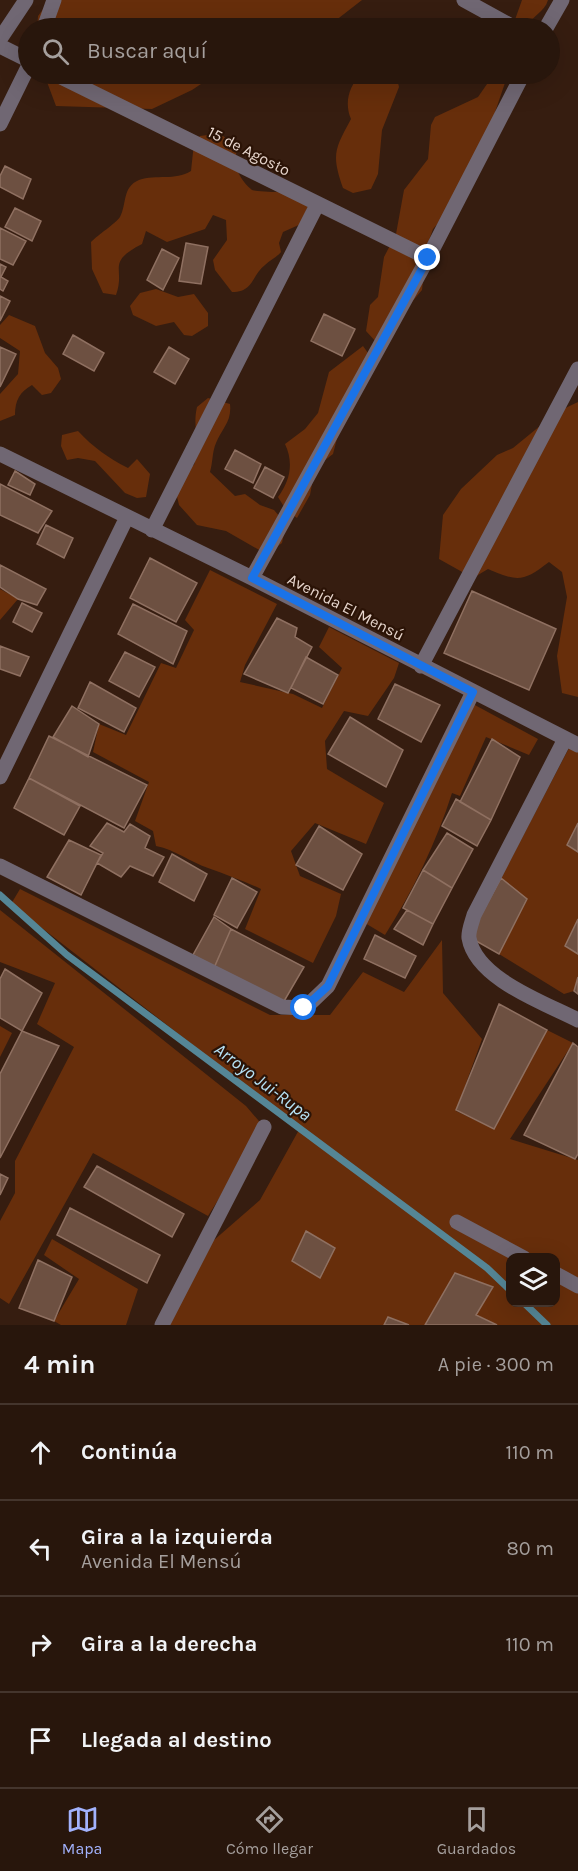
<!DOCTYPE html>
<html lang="es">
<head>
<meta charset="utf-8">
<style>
  body { margin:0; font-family:Karla,sans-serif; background:#301f15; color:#f1f3f6 }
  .controls { position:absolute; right:18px; bottom:18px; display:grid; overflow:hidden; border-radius:12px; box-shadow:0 6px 24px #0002 }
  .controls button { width:54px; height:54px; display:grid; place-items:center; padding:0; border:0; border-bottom:2px solid #44352d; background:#28160c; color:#f1f3f6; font:30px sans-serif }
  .stop { position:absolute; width:18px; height:18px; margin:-14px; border:4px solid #1a73e8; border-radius:50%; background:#fff }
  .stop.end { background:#1a73e8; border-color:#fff; box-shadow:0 2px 6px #0008 }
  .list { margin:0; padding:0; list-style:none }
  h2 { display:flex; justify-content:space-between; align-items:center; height:78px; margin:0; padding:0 24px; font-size:26px }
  h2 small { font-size:20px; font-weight:400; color:#a59f9d }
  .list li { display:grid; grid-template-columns:39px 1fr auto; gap:18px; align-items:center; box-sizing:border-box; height:96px; padding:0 24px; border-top:2px solid #44352d }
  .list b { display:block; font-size:22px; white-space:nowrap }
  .list p { margin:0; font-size:20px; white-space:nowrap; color:#a59f9d }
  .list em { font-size:20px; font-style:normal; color:#a59f9d }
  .icon { flex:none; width:33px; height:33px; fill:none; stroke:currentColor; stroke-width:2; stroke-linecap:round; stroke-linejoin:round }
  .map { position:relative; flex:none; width:578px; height:1325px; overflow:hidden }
  .search { position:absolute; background:#28160c; box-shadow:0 6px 24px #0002; left:18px; right:18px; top:18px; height:66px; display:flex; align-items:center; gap:15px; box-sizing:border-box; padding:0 21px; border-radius:33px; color:#a59f9d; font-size:22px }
  .sheet { height:462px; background:#28160c }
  nav { display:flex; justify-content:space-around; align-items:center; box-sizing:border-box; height:84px; border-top:2px solid #44352d; background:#28160c; font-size:16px; color:#a59f9d }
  nav a { display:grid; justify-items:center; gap:3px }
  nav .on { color:#a2b2fd }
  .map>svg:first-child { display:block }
  .green { fill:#672e0b; fill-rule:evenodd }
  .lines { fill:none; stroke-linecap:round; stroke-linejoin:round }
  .stream { stroke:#558696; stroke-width:7 }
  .building { fill:#6d5041; stroke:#8f7061; stroke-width:1.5 }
  .minor { stroke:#706773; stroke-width:15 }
  .route { stroke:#1a73e8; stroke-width:8 }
  .labels { text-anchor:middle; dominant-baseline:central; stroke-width:4.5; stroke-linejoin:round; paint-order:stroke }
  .street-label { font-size:16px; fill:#e7d6cd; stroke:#2b1306 }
  .water-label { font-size:18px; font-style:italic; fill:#b6e3f6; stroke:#2b1306 }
</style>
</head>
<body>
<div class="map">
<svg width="578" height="1325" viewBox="0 0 578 1325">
  <rect width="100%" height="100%" fill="#361d10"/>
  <!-- green -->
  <path class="green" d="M50,0H362L326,28H37L38,16Z
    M522,0H548C545,12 531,16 527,28H512Z
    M44,74H216L192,90L152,109L56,106Z
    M361,74H396L399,87L382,130L378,174L371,189L353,193L343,188C331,154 335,149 351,119C344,103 349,86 361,74Z
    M494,74H508L492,121L449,211L433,229L427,246L422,290L377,343L366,331L370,305L378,297L384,257L396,234L404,190L428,159L431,125L435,117L478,97Z
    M215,134L223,136L238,147C232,164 238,178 252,190C270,194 295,188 309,203L301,224L283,232L279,243L281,252C276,258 270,260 265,265C251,276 254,292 232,292L215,270L213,260L227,240L226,220L213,215L205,229L167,242L146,231L142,244C105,263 126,268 116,295L103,293L92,269L91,242C98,235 116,223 120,217C127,204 122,187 139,180C156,174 175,181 191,171L194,143L200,136Z
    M156,289L178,297L194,294L208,313V326L192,336L184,335L174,322L156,326L133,315L130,306L140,293Z
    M9,315L35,326L45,353L58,368L61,379L51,393L42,395L32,385C20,392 15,400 15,415L0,421V394L18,374L20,351L0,338V325Z
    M363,346L373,360L341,423L333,454L315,468L310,495L297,518L286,510L278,497C290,481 294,463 285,444L305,429L318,413L329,372Z
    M208,398L230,404C232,422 222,428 216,443C212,452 213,462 210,472L235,496L245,494L260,505L274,510L286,524L282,543L271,551H261L226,531L197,525L179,505L175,488L186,468L194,465C201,443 192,428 197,407Z
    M578,402V697L562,693L557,656L567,597L562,572L549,562C523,582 518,582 488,569L473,578L439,559L443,515L461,489L497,455L513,448L557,412Z
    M78,431C93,447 108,458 128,468L137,459L150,474L146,497L137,498L125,493L95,461L78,458L67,460L61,446L62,435Z
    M210,570L277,604L245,665L240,682L293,694L322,708L342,668L319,647L329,627L399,663L394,678L368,716L344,711L325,741L327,769L384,803L366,844L315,823L291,851L300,876L341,894L336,916L313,963L245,929L261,889C244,881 227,875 208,868C190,862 176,850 156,846L153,831L135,821L149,782L93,752L99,724L126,735L161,663L176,668L194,630L185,620Z
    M0,589L18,599L0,620Z
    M473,704L538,739L529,755L486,737L460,796L452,793C436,843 413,891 385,935L365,923Z
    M569,748L578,752V823L567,845L578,853V919L565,946L578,954V977L574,991L564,994L499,954L527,900L501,878Z
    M20,889L270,1015H330L363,972L404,992L442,940L443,993L482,1039L456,1111L494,1129L547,1030L573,1043L510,1139L578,1160V1325H170L198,1254L260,1200L300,1128L11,904ZM510,1258H556V1302H510Z
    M0,910L246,1106L264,1127L208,1216L93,1153L9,1304L0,1298V1221L15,1193V1161L74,1047L37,1024L55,983L0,962Z
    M0,1026L12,1033L0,1057Z
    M52,1239L138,1289L126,1325H61L54,1321L79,1279L44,1255Z"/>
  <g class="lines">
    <!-- stream -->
    <path class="stream" d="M0,895L67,955L487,1268L510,1290
      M523,1302L547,1325"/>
  </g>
  <!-- building -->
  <path class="building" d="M5,166L31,179L23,199L0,187V176Z
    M15,208L41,221L32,241L5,227Z
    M0,228L26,241L13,265L0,259Z
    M186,243L208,247L201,284L179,281Z
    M162,249L179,258L163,290L147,280Z
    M0,264L6,267L1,277L8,281L3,291L0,289Z
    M0,296L10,301L0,321Z
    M324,314L355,329L342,356L311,341Z
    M73,335L104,353L94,371L63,354Z
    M0,347L16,354L0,387Z
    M169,347L189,359L175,384L154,372Z
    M235,450L261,464L253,483L225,469Z
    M265,467L284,477L273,498L254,488Z
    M15,471L35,484L30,495L8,485Z
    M0,484L52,511L38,533L0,515Z
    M46,525L73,538L64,558L37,544Z
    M150,558L197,583L176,622L130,598Z
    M0,565L46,589L37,605L18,599L0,587Z
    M472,591L556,629L529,690L444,653Z
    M22,603L42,613L32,632L13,622Z
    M133,604L187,631L173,664L118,634Z
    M277,618L297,628L295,637L312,647L288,693L244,674Z
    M0,646L29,657L20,676L0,669Z
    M125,652L155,667L139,697L109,681Z
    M306,657L338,675L323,704L291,688Z
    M90,682L136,708L124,732L78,708Z
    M395,684L440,705L421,742L378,719Z
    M72,706L99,724L88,757L53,737Z
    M350,717L403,750L386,787L328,754Z
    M49,736L147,785L124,828L29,778Z
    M492,739L520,757L491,820L460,802Z
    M29,778L80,806L64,835L14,808Z
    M456,799L491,820L477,846L442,826Z
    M107,823L124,832L130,824L150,836L145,848L164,857L153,876L130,866L121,877L97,863L103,853L90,846Z
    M578,823V852L567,845Z
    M319,826L362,854L343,890L296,865Z
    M447,833L473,849L452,888L423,870Z
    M69,840L101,855L81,895L47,877Z
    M172,854L207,874L194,901L159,882Z
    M423,870L452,888L433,924L403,908Z
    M232,878L257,892L237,928L214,915Z
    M501,878L527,899L499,954L469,937Z
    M407,910L433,924L423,945L394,929Z
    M214,917L231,929L214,968L193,955Z
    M578,919V954L565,946Z
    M231,929L304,967L283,1003L214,968Z
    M375,935L416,956L405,978L364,959Z
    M5,969L42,993L22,1031L0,1018V979Z
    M578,977V994L574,991Z
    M499,1004L547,1030L494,1129L456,1110Z
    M22,1031L59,1046L0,1158V1074Z
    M573,1043L578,1047V1154L575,1159L524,1135Z
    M97,1166L184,1214L172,1237L84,1187Z
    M0,1174L8,1178L0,1195Z
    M70,1208L160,1255L147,1283L57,1235Z
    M306,1231L335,1248L320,1278L292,1261Z
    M38,1260L72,1277L54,1321L19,1308Z
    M455,1273L493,1287L476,1315L497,1325H425Z
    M388,1317L409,1325H384Z"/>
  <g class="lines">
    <!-- minor -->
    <path class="minor" d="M464,0L515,28
      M44,28L54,0
      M546,28L562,0
      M0,39L26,0
      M0,46L28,60
      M55,74L428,258
      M0,124L28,67
      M0,454L252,578L578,745
      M152,530L317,205
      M252,578L428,258L523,74
      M421,666L578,369
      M565,739L474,915C472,922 468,932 469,938C476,979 545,1003 578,1020
      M0,777L127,517
      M0,866L282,1007L305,1008L328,986L473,692
      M457,1222L524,1258
      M556,1274L578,1286
      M162,1325L264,1127"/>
  </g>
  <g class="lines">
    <!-- route -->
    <path class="route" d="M304,1008L328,986L473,692L252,578L428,258"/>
  </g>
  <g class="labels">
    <!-- street labels -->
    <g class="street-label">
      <text transform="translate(249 151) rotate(27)">15 de Agosto</text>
      <text transform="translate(346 607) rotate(27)">Avenida El Mensú</text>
    </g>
    <!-- water labels -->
    <g class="water-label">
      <text transform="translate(263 1082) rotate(37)">Arroyo Jui-Rupa</text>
    </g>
  </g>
</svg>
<div class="controls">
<button><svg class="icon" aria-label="layers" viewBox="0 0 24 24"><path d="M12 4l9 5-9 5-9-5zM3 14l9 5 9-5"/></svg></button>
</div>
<div class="stop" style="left:304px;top:1008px"></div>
<div class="stop end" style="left:428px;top:258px"></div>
<div class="search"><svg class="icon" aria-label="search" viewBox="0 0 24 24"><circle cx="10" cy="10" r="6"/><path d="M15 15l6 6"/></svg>Buscar aquí</div>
</div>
<section class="sheet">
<h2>4 min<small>A pie · 300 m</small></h2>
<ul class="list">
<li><svg class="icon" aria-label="ahead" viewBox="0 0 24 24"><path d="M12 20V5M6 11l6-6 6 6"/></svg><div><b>Continúa</b></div><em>110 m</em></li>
<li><svg class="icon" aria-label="left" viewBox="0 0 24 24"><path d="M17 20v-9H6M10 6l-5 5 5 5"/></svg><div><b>Gira a la izquierda</b><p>Avenida El Mensú</p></div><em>80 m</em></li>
<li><svg class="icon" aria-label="right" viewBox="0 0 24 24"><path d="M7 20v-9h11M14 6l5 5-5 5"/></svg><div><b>Gira a la derecha</b></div><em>110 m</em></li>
<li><svg class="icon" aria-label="arrive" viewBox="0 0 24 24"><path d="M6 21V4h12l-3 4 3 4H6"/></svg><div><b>Llegada al destino</b></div></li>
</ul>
</section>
<nav>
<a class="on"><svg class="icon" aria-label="map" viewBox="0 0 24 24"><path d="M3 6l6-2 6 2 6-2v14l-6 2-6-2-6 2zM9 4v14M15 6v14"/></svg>Mapa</a>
<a><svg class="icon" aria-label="directions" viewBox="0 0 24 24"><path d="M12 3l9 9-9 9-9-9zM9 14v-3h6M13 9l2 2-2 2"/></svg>Cómo llegar</a>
<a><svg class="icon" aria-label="saved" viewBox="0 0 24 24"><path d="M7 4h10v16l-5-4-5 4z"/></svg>Guardados</a>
</nav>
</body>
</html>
